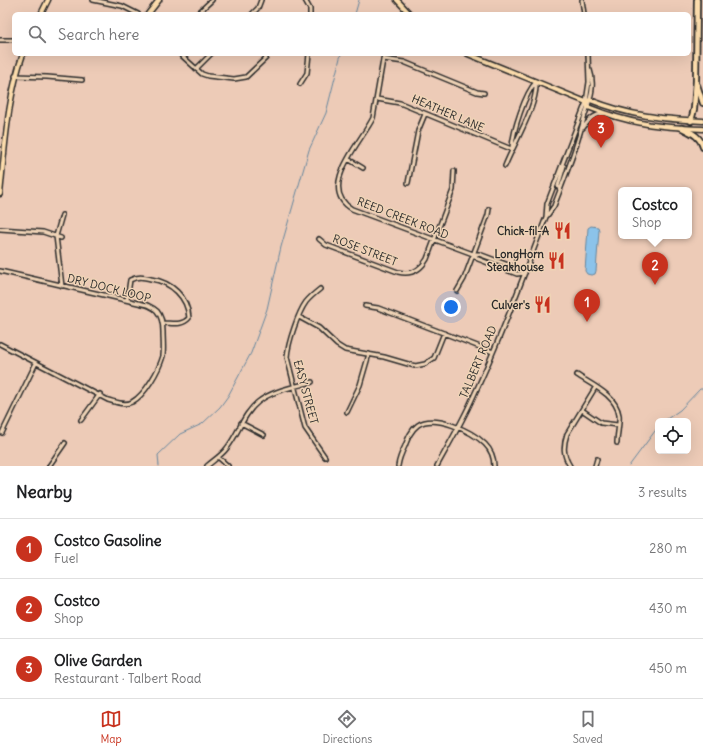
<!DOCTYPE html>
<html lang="en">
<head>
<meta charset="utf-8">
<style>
  body { margin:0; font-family:Delius,sans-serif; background:#f6f6f6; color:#202124 }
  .controls { position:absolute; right:12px; bottom:12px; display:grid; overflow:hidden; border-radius:6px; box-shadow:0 4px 16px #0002 }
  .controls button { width:36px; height:36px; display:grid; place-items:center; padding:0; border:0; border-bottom:1px solid #e0e0e0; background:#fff; color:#202124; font:20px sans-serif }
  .you { position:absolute; left:451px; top:307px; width:14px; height:14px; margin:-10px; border:3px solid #fff; border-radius:50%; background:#1a73e8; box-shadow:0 0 0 6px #1a73e833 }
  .badge { display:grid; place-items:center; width:26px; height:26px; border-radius:50%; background:#c8321e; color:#fff; font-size:13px; font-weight:700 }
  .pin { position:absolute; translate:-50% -33px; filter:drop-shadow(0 1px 2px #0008) }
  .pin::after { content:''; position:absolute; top:21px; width:14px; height:12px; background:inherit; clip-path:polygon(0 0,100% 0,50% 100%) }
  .popup { position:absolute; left:618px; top:187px; width:74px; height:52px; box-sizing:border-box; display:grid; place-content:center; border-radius:6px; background:#fff; filter:drop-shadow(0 1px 3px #0005); font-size:13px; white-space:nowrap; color:#757577 }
  .popup b { font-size:15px; color:#202124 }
  .popup::after { content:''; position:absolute; left:50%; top:100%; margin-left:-8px; border:8px solid transparent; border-top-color:#fff }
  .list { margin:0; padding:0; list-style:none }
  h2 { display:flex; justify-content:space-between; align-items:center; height:52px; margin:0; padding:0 16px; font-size:17px }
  h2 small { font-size:13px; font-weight:400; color:#757577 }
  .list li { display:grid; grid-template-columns:26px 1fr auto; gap:12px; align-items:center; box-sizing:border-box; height:60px; padding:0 16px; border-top:1px solid #e0e0e0 }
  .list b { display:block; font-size:15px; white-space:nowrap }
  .list p { margin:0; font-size:13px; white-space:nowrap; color:#757577 }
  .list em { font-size:13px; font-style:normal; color:#757577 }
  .icon { flex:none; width:22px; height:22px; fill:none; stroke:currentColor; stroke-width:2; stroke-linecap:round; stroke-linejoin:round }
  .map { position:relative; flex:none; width:703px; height:466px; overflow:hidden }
  .search { position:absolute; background:#fff; box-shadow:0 4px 16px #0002; left:12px; right:12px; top:12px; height:44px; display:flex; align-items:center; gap:10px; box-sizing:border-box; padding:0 14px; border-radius:6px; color:#757577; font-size:15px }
  .sheet { height:232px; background:#fff }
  nav { display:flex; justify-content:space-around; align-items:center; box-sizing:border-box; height:56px; border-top:1px solid #e0e0e0; background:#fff; font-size:11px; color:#757577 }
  nav a { display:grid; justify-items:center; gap:2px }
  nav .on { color:#c8321e }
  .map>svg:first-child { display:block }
  .water { fill:#8cc3ea; stroke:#65869e }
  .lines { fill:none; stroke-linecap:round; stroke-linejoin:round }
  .stream { stroke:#65869e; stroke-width:1 }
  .minor-casing { stroke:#2b2b2b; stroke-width:6 }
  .major-casing { stroke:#2b2b2b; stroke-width:7 }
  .highway-casing { stroke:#2b2b2b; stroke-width:8 }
  .minor { stroke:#efd3b6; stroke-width:3 }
  .major { stroke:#fcdcac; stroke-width:4 }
  .highway { stroke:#fcdcac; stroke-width:4.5 }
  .labels { text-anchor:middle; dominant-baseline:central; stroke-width:3; stroke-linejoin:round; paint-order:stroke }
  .street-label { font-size:11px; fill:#2b2b2b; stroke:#efd3b6 }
  .poi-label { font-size:11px; font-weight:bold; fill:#2b2b2b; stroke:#efd3b6; text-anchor:end }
</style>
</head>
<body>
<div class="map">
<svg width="703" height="466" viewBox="0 0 703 466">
  <rect width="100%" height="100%" fill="#edcbb7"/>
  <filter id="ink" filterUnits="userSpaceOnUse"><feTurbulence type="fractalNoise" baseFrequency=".025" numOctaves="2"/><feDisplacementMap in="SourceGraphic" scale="8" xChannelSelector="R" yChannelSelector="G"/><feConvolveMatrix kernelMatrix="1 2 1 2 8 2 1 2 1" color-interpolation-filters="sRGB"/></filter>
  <g filter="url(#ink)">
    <!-- water -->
    <path class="water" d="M591,226L598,227L599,230L596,271L595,274L591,275L587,274L585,271L588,228Z"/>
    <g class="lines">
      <!-- stream -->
      <path class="stream" d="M355,14L359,0
        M664,421L680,410L700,389H703
        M159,466L158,455L180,434L202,424L220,407L228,396L251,353L267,309L281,247L309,150L326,113L341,54
        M629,466L658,427"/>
      <defs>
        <path id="minor" d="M93,0L122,6L138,14
          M305,0L310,9V14
          M582,0L584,14
          M197,14L212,0
          M252,14L258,8L261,0
          M0,40H14
          M180,54L202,74L208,76L234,79L246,77L266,58
          M384,54L373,118C362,141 316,188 352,209L473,254H479L519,269L525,273
          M383,59L404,62L477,92L484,93
          M196,69L211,54
          M15,76L47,77L82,80
          M300,84L307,73L309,54
          M377,99L400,103L511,149
          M583,128C589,120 594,114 604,114
          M512,147C513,131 525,93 536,82
          M348,159L363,168
          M505,166C514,143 538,105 536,82
          M408,183L418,131L425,114
          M560,190L558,186L564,166
          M547,216L554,206C565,177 577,148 584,118C589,102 596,87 590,70
          M0,229L43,232L61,238
          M319,239L326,245L398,272C411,275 420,271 427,259L453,190L454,171
          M473,254L478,259L517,274L525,273
          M0,271L147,305C151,307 154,308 157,311C162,317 163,325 163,332C163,340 164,348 163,356C159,370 145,395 132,402C125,406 116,402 108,400L0,344
          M62,286L56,236L62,215
          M320,289C315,293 310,297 306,302C298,313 288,343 287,357L305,428L325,457
          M457,291L464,279L488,215L489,209
          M127,300L130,280C138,276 143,277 151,279C171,282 188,297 189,318C182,326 172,323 163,323
          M365,306L378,308L493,352
          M299,317L319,328L337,345L345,350L384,357L415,366L425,364L434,358L444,333
          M577,375C592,385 616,395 619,415C620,424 617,434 617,443
          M582,410L601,423L618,425
          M347,412L360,385L369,354
          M81,420L100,394
          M241,423L264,435
          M2,433L36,363
          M218,457L228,466
          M49,466L65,443
          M207,466C214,460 222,455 227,448C239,433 243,414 258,402C273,390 294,387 312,382
          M398,466C399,458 402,452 405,446C408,438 411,430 418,425C435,414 472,431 485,444C491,450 494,458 494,466
          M437,466C448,446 459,427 469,406C498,345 522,281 546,217L547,204L586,102L589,82L588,54
          M570,466C563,455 563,446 567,434L595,388
          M595,466L597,459"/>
        <path id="major" d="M397,0L410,14
          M41,14L48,0
          M148,14L159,0
          M468,54L586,102L588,107C630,124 659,127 703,129
          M586,102L590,100C631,116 660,119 703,121
          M0,194C5,147 7,99 23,54"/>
        <path id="highway" d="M697,85L703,103
          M691,121L694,109L696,81L697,0
          M682,128C692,133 700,136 703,147"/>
      </defs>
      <!-- minor casing -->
      <use href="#minor" class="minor-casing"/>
      <!-- major casing -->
      <use href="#major" class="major-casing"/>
      <!-- highway casing -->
      <use href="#highway" class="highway-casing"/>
      <!-- minor -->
      <use href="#minor" class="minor"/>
      <!-- major -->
      <use href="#major" class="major"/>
      <!-- highway -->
      <use href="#highway" class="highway"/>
    </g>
  </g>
  <!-- icons -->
  <defs>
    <symbol id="restaurant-bare" viewBox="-9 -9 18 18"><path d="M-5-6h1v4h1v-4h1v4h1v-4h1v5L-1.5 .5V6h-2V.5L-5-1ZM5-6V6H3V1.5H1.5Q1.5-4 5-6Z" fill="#c8321e" stroke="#efd3b6" stroke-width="2.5" paint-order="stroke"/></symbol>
  </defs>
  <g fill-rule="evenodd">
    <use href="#restaurant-bare" x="550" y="218" width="25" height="25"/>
    <use href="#restaurant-bare" x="544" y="248" width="25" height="25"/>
    <use href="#restaurant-bare" x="530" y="292" width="25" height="25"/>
  </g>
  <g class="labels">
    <!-- street labels -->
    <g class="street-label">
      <text transform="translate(448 113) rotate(23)">HEATHER LANE</text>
      <text transform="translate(403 218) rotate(21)">REED CREEK ROAD</text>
      <text transform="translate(365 250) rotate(21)">ROSE STREET</text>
      <text transform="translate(109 288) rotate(14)">DRY DOCK LOOP</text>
      <text transform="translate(478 362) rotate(-67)">TALBERT ROAD</text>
      <text transform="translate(306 392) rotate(75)">EASY STREET</text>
    </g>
    <!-- poi labels -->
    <g class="poi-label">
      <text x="549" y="231">Chick-fil-A</text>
      <text x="544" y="254">LongHorn<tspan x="544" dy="13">Steakhouse</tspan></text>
      <text x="530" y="305">Culver's</text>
    </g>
  </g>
</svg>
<div class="controls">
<button><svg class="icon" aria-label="locate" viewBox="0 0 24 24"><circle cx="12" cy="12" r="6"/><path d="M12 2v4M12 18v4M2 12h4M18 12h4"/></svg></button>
</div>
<div class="you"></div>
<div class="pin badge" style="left:587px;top:322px">1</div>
<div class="pin badge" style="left:655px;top:285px">2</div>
<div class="popup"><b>Costco</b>Shop</div>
<div class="pin badge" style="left:601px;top:148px">3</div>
<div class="search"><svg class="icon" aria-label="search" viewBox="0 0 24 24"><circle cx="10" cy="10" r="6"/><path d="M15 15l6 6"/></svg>Search here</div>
</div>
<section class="sheet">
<h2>Nearby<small>3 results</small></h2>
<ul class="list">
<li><span class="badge">1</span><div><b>Costco Gasoline</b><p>Fuel</p></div><em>280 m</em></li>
<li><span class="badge">2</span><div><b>Costco</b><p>Shop</p></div><em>430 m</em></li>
<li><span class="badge">3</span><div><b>Olive Garden</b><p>Restaurant · Talbert Road</p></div><em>450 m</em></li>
</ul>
</section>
<nav>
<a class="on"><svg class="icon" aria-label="map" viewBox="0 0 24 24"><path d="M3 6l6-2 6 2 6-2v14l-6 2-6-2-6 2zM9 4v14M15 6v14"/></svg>Map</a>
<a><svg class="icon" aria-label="directions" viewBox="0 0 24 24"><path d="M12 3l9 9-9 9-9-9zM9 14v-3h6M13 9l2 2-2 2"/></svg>Directions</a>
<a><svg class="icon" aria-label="saved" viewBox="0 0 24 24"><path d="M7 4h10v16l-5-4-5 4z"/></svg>Saved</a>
</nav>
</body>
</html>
